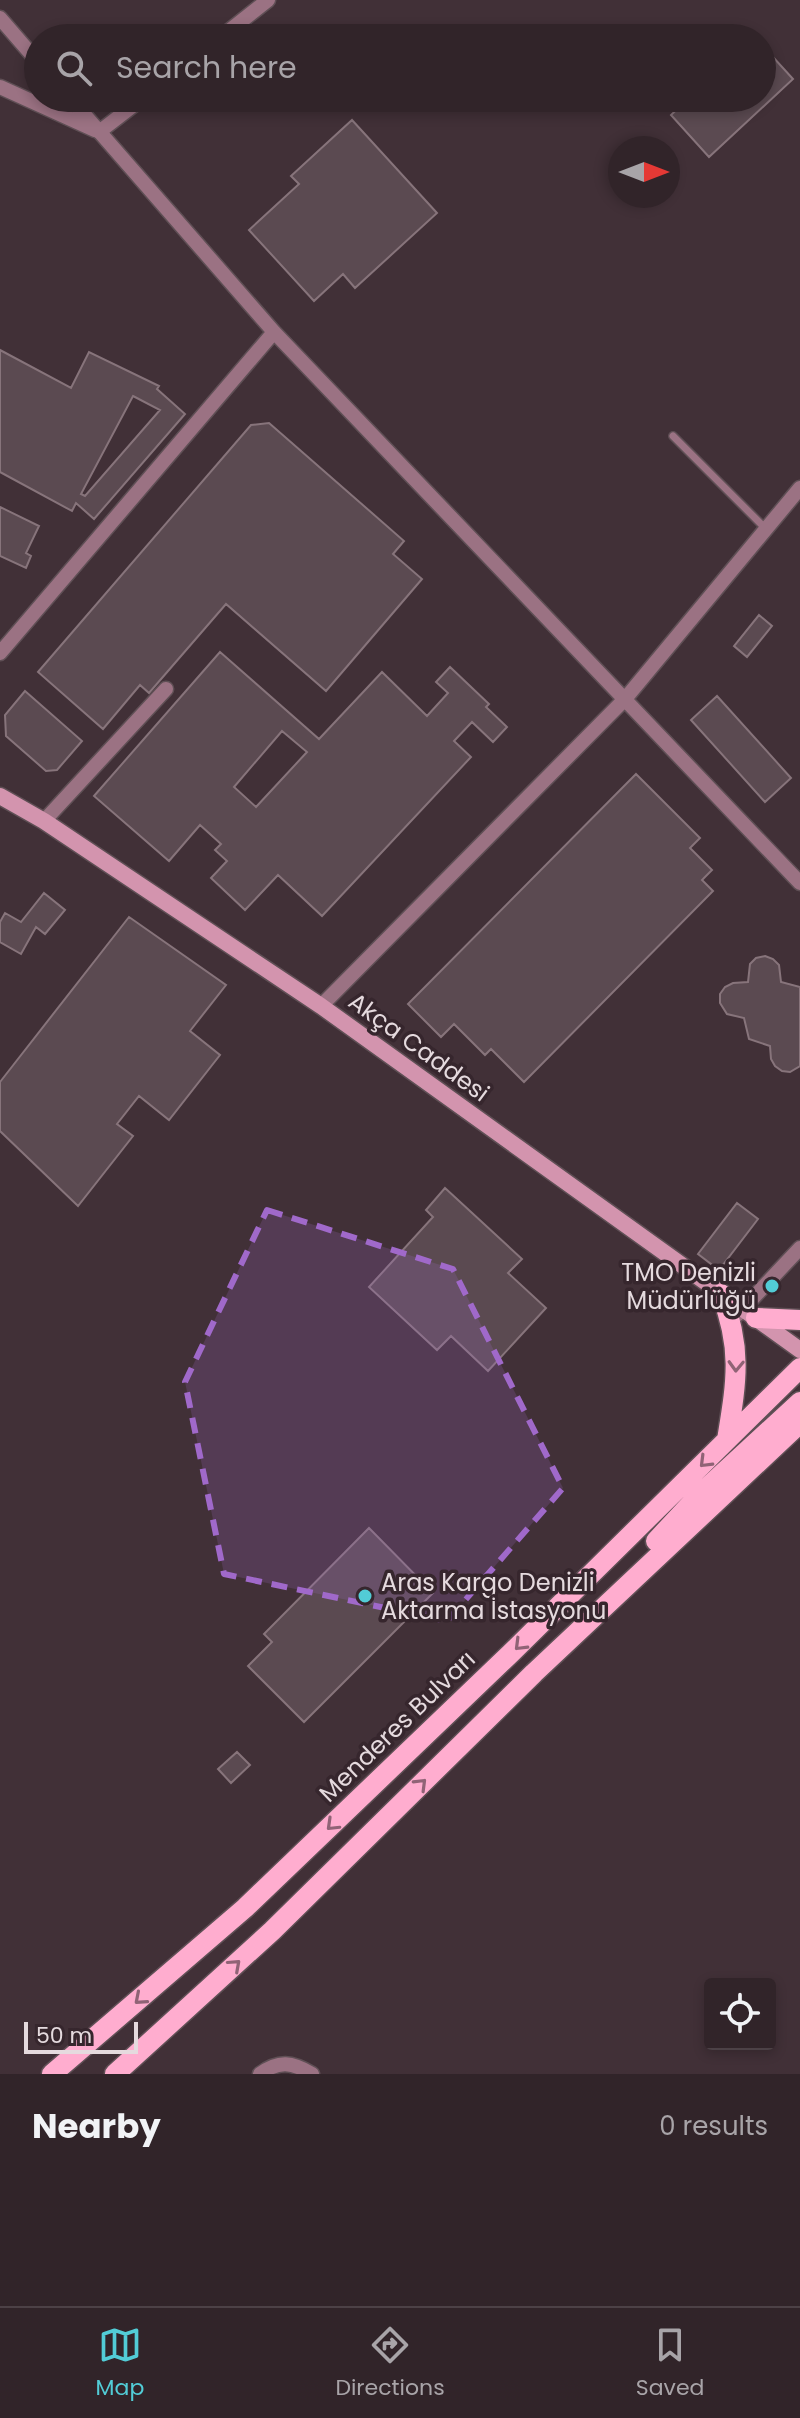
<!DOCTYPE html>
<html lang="en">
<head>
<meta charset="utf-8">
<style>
  body { margin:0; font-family:Poppins,sans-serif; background:#392c31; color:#f1f3f6 }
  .controls { position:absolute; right:24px; bottom:24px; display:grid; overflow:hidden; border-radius:8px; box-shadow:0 4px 12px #0003 }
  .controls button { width:72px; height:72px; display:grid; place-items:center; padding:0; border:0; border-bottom:2px solid #4c4146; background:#312429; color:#f1f3f6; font:40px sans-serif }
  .compass { position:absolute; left:608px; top:136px; width:72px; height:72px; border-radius:50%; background:#312429; box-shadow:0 4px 12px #0003; rotate:90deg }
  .scale { position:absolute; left:24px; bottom:20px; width:114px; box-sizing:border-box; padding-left:8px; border:4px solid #e5dade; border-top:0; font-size:22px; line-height:28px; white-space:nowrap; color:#e5dade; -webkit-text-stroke:6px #36262d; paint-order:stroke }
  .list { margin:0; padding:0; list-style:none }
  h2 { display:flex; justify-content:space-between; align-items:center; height:104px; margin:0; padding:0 32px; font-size:34px }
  h2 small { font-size:26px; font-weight:400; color:#a8a4a8 }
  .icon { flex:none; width:44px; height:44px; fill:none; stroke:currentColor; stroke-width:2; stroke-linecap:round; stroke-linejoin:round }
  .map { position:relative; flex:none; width:800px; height:2074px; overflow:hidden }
  .search { position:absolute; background:#312429; box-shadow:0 4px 12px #0003; left:24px; right:24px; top:24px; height:88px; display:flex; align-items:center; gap:20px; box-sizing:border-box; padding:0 28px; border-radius:44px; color:#a8a4a8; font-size:30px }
  .sheet { height:232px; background:#312429 }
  nav { display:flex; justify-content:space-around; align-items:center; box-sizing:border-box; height:112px; border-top:2px solid #4c4146; background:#312429; font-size:22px; color:#a8a4a8 }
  nav a { display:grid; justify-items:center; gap:4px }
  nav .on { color:#52ccd6 }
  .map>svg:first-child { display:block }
  .building { fill:#5b4a51; stroke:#87747b; stroke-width:2; fill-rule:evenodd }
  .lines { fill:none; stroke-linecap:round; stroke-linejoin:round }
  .lane-casing { stroke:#5f4f55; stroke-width:10 }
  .street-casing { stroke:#5f4f55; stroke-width:17 }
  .secondary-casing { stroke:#5f4f55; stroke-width:19 }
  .primary-casing { stroke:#5f4f55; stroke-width:23 }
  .lane { stroke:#9b7283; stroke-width:7 }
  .street { stroke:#9b7283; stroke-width:14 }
  .secondary { stroke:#d394ae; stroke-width:16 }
  .primary { stroke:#ffadcf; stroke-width:20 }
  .oneway { stroke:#906376 }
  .marked { fill:#a069ca; fill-opacity:0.2; stroke:#a069ca; stroke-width:6; stroke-dasharray:16 10; stroke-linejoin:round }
  .poi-dot { fill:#52ccd6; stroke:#36262d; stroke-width:3 }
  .labels { text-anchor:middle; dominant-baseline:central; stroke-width:7; stroke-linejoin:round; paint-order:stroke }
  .street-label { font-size:24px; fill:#e5dade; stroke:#36262d }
  .poi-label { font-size:24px; fill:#e5dade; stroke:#36262d; text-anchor:end }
</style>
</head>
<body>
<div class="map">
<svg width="800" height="2074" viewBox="0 0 800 2074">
  <rect width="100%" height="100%" fill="#413037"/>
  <!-- building -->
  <path class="building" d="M762,45L793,79L709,157L671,115L689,98H762Z
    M352,120L437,213L355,288L343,274L314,301L249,230L299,184L291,176Z
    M0,350L71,388L89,352L159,386L157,389L185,414L94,519L76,503L72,511L0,472ZM133,396L160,410L85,496L81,494Z
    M269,423L404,541L393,554L422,579L326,691L226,604L149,693L140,685L103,729L38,672L251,425Z
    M0,507L39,526L26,553L31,556L26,568L0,556Z
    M759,615L772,626L747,657L734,646Z
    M220,652L319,739L382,672L427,716L448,693L436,682L450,667L489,704L486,707L507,727L493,742L472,722L454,741L471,757L322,916L278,875L245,910L211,878L227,861L215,850L221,844L200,825L169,861L94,796ZM282,731L307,752L256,807L234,787Z
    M25,691L82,741L57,770L46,771L6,736L5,715Z
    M717,696L791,778L765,802L691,720Z
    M636,774L700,838L690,848L712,870L702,880L713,891L524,1082L491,1049L485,1055L454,1024L441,1037L408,1004Z
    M44,893L65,910L45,934L36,927L21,954L0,942V922L5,913L21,922Z
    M129,917L226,985L190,1031L220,1055L169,1120L139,1096L117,1124L133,1136L78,1206L0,1131V1082Z
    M765,956L773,959L779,965L781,982L800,987V1066L790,1072L782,1071L775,1066L771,1059L770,1046L749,1039L744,1018L727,1014L720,1003V994L725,987L733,983L748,982L750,964L756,958Z
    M445,1188L522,1259L508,1273L546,1308L488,1371L451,1336L437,1350L369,1287L433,1217L426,1210Z
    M737,1203L758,1219L719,1270L698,1254Z
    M369,1528L433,1593L304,1722L248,1666L272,1642L264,1634Z
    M237,1752L250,1765L231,1783L218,1769Z"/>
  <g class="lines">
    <defs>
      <path id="lane" d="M673,436L766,529"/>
      <path id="street" d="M0,18L38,62
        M220,38L268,0
        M0,87L95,130
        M70,98L274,332L800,883
        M99,132L143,98
        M0,653L274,332
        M44,821L166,689
        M321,1006L625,699L800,488
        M737,1315L800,1248
        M260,2074C279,2060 292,2062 312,2074"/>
      <path id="secondary" d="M0,796L44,821L321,1006L800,1350"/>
      <path id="primary" d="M721,1294C743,1349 736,1384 727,1440
        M756,1318L800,1320
        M656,1541L699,1495L800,1402
        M52,2074L245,1908L510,1654L800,1368
        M115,2074L272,1931L534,1673L800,1423"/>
    </defs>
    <!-- lane casing -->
    <use href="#lane" class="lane-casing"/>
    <!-- street casing -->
    <use href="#street" class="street-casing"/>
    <!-- secondary casing -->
    <use href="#secondary" class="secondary-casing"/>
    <!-- primary casing -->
    <use href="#primary" class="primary-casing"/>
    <!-- lane -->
    <use href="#lane" class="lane"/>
    <!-- street -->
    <use href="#street" class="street"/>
    <!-- secondary -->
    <use href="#secondary" class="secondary"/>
    <!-- primary -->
    <use href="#primary" class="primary"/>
  </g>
  <!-- one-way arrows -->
  <defs><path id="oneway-chevron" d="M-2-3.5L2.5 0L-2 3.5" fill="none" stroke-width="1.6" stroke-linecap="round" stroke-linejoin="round" transform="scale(2)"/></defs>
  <g class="oneway">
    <use href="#oneway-chevron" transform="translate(736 1366) rotate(92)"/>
    <use href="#oneway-chevron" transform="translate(705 1462) rotate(135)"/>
    <use href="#oneway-chevron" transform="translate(520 1645) rotate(135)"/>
    <use href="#oneway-chevron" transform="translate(421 1784) rotate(-45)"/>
    <use href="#oneway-chevron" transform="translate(332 1825) rotate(136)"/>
    <use href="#oneway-chevron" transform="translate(235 1965) rotate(-42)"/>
    <use href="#oneway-chevron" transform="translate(140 1999) rotate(139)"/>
  </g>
  <!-- marked area -->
  <path class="marked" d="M267,1210L453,1269L563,1488L447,1621L224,1574L185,1382Z"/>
  <!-- markers -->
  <g class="poi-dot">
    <circle cx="772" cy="1286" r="8"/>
    <circle cx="365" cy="1596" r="8"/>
  </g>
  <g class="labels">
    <!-- street labels -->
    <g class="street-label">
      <text transform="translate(419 1047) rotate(36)">Akça Caddesi</text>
      <text transform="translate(397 1726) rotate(-44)">Menderes Bulvarı</text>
    </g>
    <!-- poi labels -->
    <g class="poi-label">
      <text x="756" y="1272">TMO Denizli<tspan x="756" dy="28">Müdürlüğü</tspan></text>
      <text x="381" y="1582" text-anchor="start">Aras Kargo Denizli<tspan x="381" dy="28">Aktarma İstasyonu</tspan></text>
    </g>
  </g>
</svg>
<div class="controls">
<button><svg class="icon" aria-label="locate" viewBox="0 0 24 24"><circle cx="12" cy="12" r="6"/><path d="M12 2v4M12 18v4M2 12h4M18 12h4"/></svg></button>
</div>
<svg class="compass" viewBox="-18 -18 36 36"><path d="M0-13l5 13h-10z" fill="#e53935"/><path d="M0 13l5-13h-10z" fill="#a8a4a8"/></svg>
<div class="scale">50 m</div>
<div class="search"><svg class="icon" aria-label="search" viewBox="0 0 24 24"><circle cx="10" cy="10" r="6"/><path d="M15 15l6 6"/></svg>Search here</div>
</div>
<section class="sheet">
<h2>Nearby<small>0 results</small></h2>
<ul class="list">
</ul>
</section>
<nav>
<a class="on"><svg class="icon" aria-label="map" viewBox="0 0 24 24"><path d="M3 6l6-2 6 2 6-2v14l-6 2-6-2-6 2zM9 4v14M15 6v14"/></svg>Map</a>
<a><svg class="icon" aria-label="directions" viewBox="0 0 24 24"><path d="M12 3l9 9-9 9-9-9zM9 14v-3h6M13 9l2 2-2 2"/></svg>Directions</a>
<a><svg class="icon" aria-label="saved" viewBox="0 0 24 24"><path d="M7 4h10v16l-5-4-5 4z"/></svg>Saved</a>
</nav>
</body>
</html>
